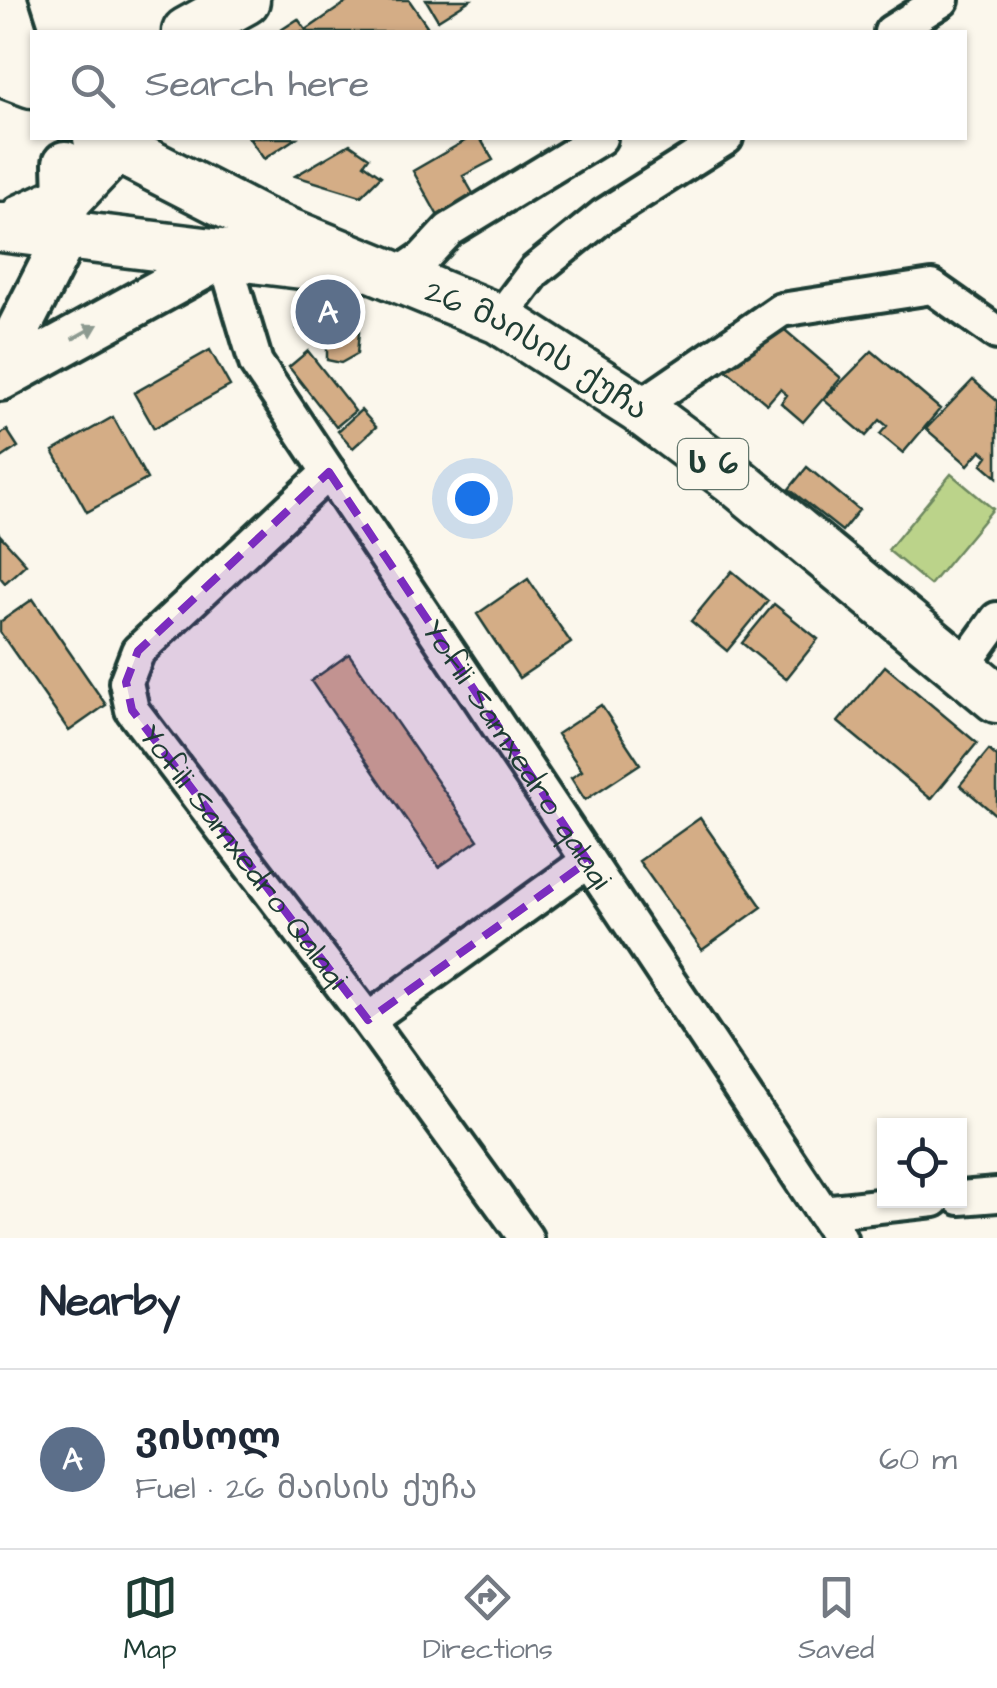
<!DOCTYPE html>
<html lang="en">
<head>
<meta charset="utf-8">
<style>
  body { margin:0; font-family:"Architects Daughter","Noto Sans Georgian",sans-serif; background:#f6f6f7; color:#1f2937 }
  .controls { position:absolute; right:30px; bottom:30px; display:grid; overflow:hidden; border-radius:0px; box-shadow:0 2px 8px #0004 }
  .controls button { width:90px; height:90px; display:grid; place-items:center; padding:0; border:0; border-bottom:2px solid #e0e1e3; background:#fff; color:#1f2937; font:50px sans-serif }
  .you { position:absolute; left:472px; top:498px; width:35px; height:35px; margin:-25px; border:8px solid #fff; border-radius:50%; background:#1a73e8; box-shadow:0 0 0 15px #1a73e833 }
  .badge { display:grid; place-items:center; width:65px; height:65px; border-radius:50%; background:#1f3d34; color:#fff; font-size:32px; font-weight:700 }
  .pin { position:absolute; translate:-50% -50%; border:5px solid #fff; box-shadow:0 2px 10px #0006 }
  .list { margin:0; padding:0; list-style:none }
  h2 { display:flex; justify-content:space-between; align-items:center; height:130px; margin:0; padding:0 40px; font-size:42px }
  h2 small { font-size:32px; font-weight:400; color:#747a83 }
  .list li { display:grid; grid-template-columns:65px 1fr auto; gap:30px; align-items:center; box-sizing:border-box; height:180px; padding:0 40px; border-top:2px solid #e0e1e3 }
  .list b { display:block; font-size:38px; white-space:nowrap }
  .list p { margin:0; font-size:32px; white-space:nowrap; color:#747a83 }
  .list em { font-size:32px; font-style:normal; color:#747a83 }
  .icon { flex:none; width:55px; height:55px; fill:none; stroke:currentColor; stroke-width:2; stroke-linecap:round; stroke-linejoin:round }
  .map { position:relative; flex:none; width:997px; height:1238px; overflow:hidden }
  .search { position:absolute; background:#fff; box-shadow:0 2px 8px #0004; left:30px; right:30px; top:30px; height:110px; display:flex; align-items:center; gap:25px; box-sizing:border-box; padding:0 35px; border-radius:0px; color:#747a83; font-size:38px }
  .sheet { height:310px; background:#fff }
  nav { display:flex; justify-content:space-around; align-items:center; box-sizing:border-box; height:140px; border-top:2px solid #e0e1e3; background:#fff; font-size:28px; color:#747a83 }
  nav a { display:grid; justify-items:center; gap:5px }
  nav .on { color:#1f3d34 }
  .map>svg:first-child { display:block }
  .green { fill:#bbd38a; stroke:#6d885f; stroke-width:2.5 }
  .building { fill:#d4ad86; stroke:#1f3d34; stroke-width:2.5 }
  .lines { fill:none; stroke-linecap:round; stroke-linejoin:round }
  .minor-casing { stroke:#1f3d34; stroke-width:40 }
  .major-casing { stroke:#1f3d34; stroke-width:50 }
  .highway-casing { stroke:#1f3d34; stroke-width:55 }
  .minor { stroke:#fbf7ec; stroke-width:32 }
  .major { stroke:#fbf7ec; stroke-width:42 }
  .highway { stroke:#fbf7ec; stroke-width:48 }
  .oneway { fill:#8d9a90 }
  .marked { fill:#7b2cbf; fill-opacity:0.2; stroke:#7b2cbf; stroke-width:8; stroke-dasharray:20 12; stroke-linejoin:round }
  .labels { text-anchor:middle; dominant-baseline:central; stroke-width:10; stroke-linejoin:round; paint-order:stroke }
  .shield { fill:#fbf7ec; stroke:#61756b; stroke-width:2.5 }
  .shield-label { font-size:30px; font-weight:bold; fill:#1f3d34 }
  .street-label { font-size:32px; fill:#1f3d34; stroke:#fbf7ec }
</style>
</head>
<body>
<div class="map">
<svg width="997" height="1238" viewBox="0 0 997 1238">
  <rect width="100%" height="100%" fill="#fbf7ec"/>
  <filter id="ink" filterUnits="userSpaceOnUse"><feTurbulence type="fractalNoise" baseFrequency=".01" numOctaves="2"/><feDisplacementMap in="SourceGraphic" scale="20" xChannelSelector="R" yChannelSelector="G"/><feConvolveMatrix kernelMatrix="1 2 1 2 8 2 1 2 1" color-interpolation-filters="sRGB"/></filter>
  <g filter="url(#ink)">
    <!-- green -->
    <path class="green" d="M951,474L993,509L930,585L888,550Z"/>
    <!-- building -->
    <path class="building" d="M350,0H409L427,26L418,32H278L298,19L306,30Z
      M426,0H470L438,20Z
      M249,138H296L264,159Z
      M470,138H480L493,160L463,176L479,204L443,225L413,171Z
      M350,144L369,157L364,164L381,176L361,196L295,176Z
      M331,293L353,302L354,316L349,324L325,333L297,329L295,311L306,301Z
      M772,319L841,378L803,422L781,403L787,395L780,389L767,404L724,368Z
      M348,327L359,332L357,354L341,363L327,360V341Z
      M210,350L230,386L154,428L134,393Z
      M308,351L355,411L336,427L289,367Z
      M872,351L940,409L903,453L880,434L887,426L880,420L866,436L824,400Z
      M973,380L997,401V477L982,464L988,456L981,450L968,465L926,429Z
      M361,410L376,427L353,448L338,431Z
      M113,417L147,479L87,512L53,451Z
      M7,430L18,447L0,459V435Z
      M807,467L859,510L842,531L789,489Z
      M0,535L26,564L5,583L0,577Z
      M732,571L768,601L727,651L691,621Z
      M528,579L571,643L519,678L477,614Z
      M33,599L106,705L69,731L0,632V622Z
      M774,604L818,639L786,679L742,643Z
      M349,654L478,840L439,867L311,681Z
      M885,666L977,743L931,799L838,722Z
      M601,705L640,764L585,800L571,778L582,771L557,734Z
      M989,750L997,757V816L960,785Z
      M700,818L762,907L702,950L639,861Z"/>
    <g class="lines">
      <defs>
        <g id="minor">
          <path d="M891,32L942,0"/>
          <path id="s1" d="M224,256L256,363L840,1238"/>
          <path d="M398,275L423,258L449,230L600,138"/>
          <path d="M499,319L535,271L603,216L726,138"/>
          <path d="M638,408L781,310L932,287L997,333"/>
          <path id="s2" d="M329,472L138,651L126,682L132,710L368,1020L526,1238"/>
          <path d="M961,669L997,619"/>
          <path d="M368,1020L588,861"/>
          <path d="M960,1198L997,1195"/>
          <path d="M823,1212L934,1200"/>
        </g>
        <path id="major" d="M5,0L31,82
          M0,366L67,234L65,163
          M0,379L224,256"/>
        <g id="highway">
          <path d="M187,32L245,0"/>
          <path d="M0,71L32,83"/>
          <path id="s3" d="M98,138L262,222L499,319L638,408L733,479L997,698"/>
          <path d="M24,218L68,198L125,138"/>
          <path d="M0,227L335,268"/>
        </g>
      </defs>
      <!-- minor casing -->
      <use href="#minor" class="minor-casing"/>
      <!-- major casing -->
      <use href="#major" class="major-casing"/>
      <!-- highway casing -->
      <use href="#highway" class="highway-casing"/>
      <!-- minor -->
      <use href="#minor" class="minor"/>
      <!-- major -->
      <use href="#major" class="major"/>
      <!-- highway -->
      <use href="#highway" class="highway"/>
    </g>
    <!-- one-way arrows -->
    <defs><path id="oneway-solid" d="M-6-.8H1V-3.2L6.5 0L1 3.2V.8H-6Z" transform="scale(2.5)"/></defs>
    <use class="oneway" href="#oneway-solid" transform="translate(85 332) rotate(-29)"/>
  </g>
  <!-- marked area -->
  <path class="marked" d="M329,472L588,861L368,1020L132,710L126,682L138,651Z"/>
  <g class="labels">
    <!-- shield labels -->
    <rect class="shield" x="678" y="439" width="70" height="50" rx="8"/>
    <g class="shield-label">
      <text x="713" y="464">ს 6</text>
    </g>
    <!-- street labels -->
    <g class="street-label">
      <text stroke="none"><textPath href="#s3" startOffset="488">26 მაისის ქუჩა</textPath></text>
      <text stroke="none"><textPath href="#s1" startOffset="582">Yofili Samxedro qalaqi</textPath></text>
      <text stroke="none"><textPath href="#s2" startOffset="508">Yofili Samxedro Qalaqi</textPath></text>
    </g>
  </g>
</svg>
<div class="controls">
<button><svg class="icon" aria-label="locate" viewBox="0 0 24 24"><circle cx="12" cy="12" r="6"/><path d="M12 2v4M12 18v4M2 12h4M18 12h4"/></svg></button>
</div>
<div class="you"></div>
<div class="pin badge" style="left:328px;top:312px;background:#5c6f8a">A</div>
<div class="search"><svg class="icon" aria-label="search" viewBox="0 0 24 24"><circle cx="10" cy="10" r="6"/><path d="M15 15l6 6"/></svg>Search here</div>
</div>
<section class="sheet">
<h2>Nearby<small></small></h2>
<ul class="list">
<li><span class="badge" style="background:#5c6f8a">A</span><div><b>ვისოლ</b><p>Fuel · 26 მაისის ქუჩა</p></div><em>60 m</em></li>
</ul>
</section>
<nav>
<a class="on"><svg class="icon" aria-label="map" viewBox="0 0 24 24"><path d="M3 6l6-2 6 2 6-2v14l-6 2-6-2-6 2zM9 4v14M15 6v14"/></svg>Map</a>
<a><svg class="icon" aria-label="directions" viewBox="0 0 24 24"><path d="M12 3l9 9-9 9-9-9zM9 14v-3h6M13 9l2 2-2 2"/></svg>Directions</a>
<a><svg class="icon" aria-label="saved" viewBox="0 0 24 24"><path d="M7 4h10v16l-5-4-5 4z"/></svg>Saved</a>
</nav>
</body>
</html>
